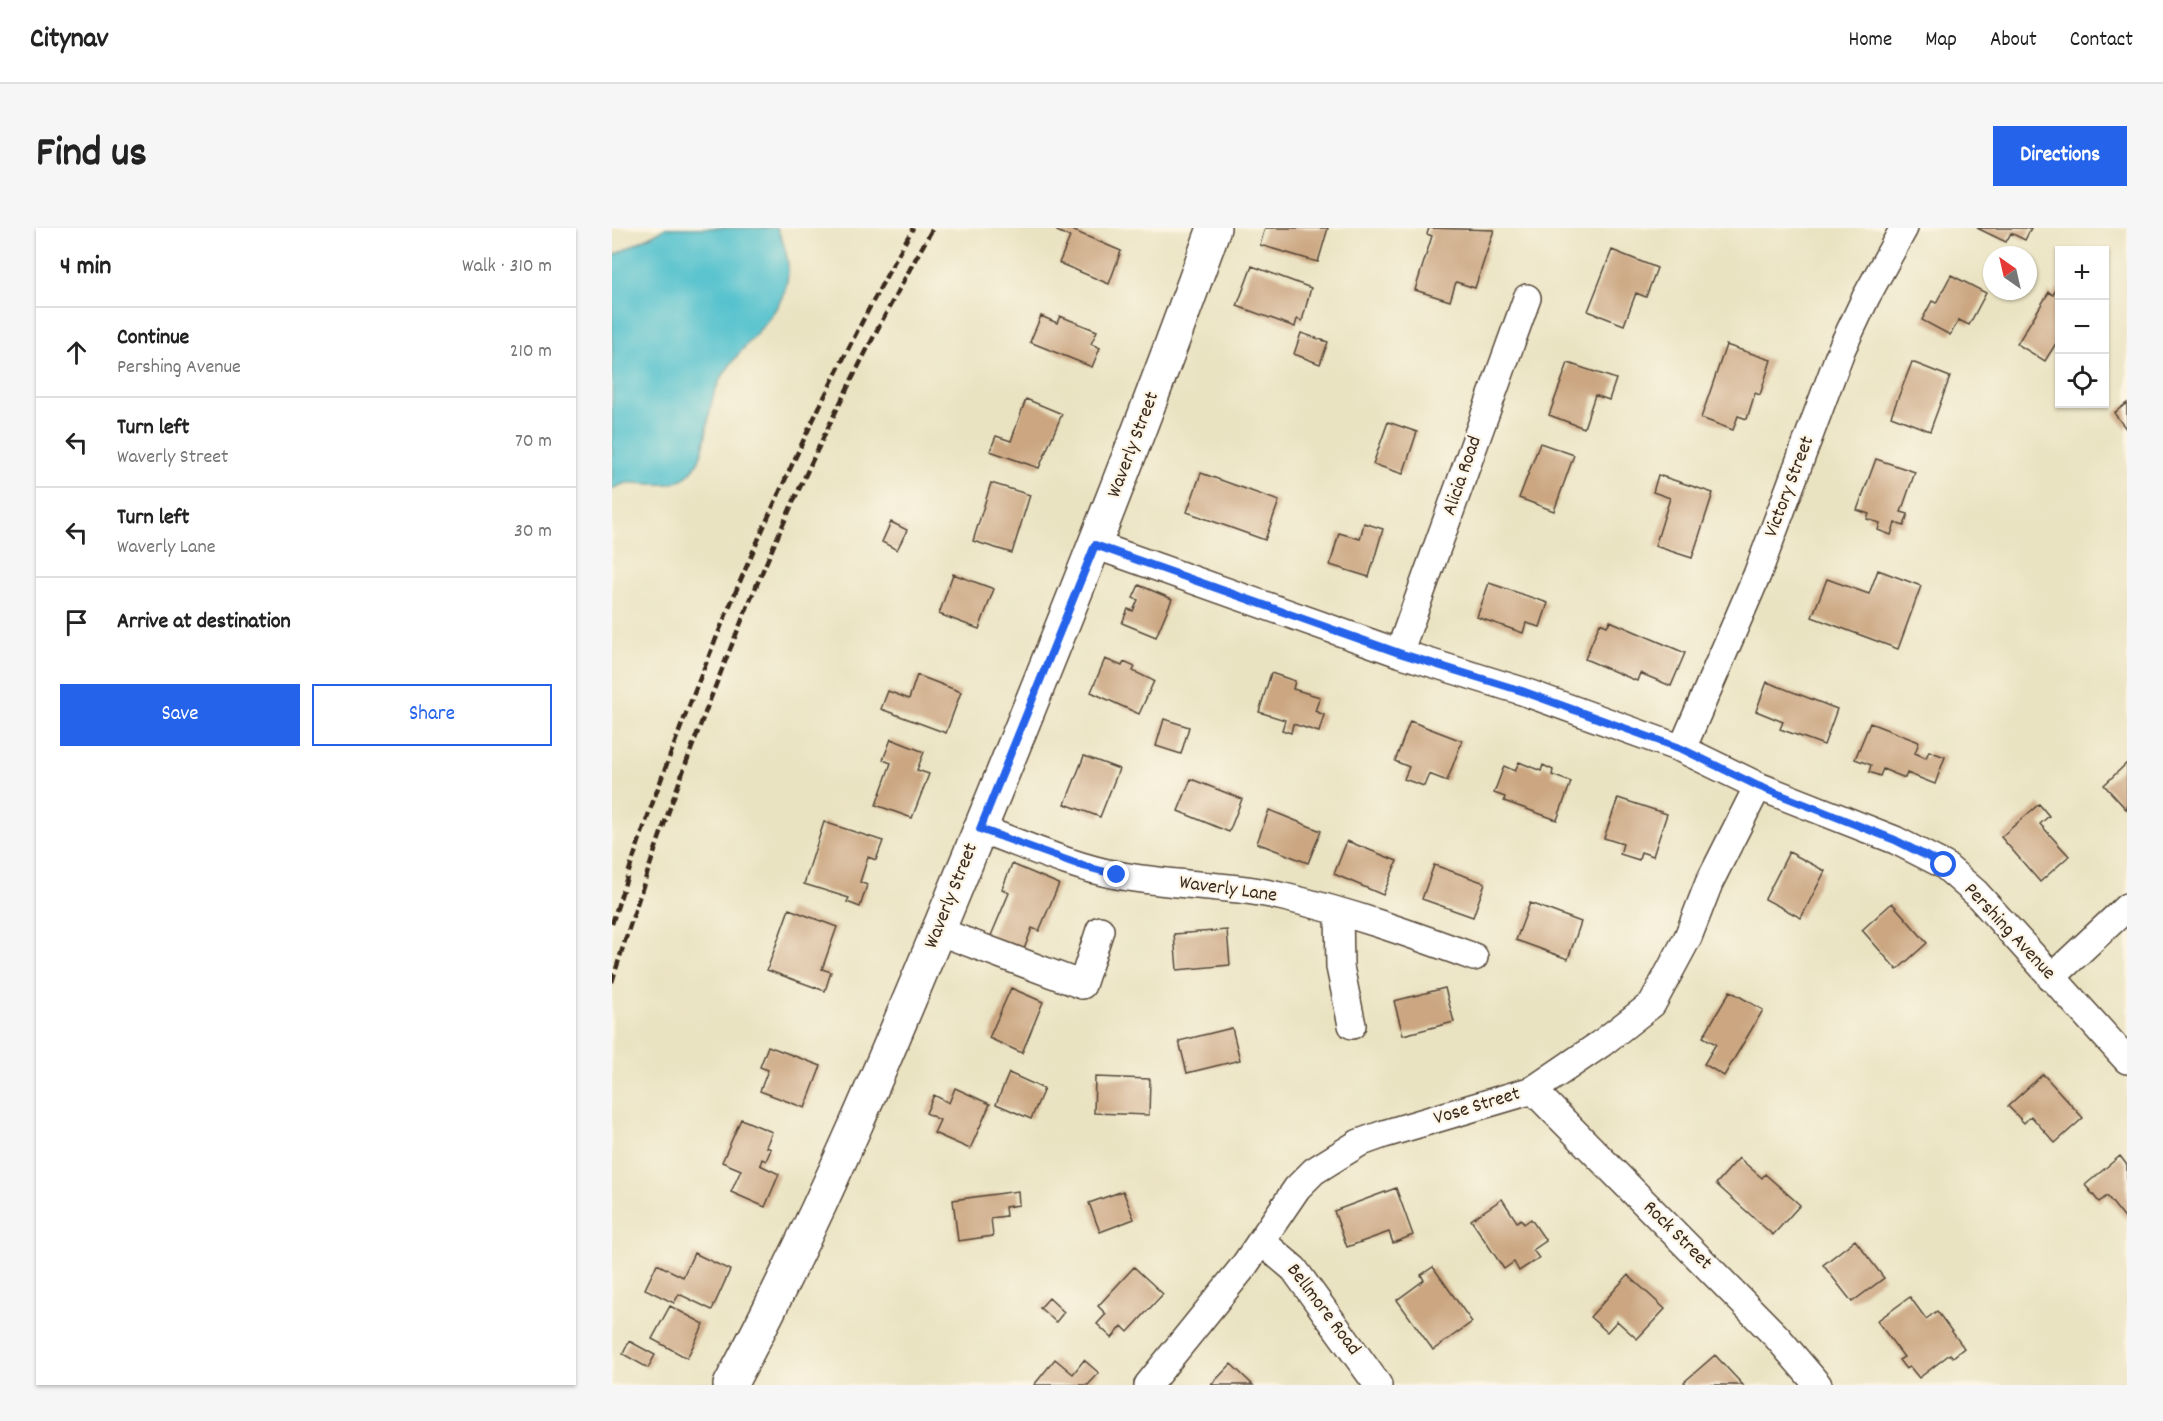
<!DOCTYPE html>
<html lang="en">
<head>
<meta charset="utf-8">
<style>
  body { margin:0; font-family:Dekko,sans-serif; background:#f6f6f6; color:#222 }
  .controls { position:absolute; right:18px; top:18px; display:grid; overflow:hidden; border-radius:0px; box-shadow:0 2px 4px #0004 }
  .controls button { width:54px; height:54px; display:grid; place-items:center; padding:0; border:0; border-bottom:2px solid #e0e0e0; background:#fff; color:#222; font:30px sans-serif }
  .compass { position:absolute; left:1371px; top:18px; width:54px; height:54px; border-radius:50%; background:#fff; box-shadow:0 2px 4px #0004; rotate:326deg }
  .stop { position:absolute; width:18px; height:18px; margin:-14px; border:4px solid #2563eb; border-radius:50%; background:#fff }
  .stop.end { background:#2563eb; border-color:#fff; box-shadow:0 2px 6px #0008 }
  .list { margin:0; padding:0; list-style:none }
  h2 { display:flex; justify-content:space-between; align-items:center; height:78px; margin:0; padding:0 24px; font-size:26px }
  h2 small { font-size:20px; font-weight:400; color:#767676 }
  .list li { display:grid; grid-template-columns:39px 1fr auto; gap:18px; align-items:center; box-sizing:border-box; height:90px; padding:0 24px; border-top:2px solid #e0e0e0 }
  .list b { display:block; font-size:22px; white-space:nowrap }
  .list p { margin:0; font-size:20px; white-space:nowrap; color:#767676 }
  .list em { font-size:20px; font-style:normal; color:#767676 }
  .actions { display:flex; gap:12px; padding:18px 24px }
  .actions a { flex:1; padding:14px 0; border:2px solid #2563eb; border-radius:0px; text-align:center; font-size:21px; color:#2563eb }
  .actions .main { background:#2563eb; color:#fff }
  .icon { flex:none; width:33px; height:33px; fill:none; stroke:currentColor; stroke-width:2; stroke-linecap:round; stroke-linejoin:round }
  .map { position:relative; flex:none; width:1515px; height:1157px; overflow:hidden; border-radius:0px }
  header { display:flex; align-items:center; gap:36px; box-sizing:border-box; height:84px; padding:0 30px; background:#fff; border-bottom:2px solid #e0e0e0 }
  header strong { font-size:28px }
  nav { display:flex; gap:33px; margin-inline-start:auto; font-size:21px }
  .intro { display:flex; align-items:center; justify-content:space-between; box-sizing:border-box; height:144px; padding:0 36px }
  h1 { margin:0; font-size:42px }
  .button { padding:15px 27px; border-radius:0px; background:#2563eb; color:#fff; font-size:21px; font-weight:700 }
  main { display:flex; gap:36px; padding:0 36px }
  aside { flex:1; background:#fff; border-radius:0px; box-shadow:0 2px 4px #0004 }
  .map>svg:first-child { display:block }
  .water { fill:#56c2ce; stroke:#487676; stroke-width:1.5 }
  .building { fill:#cba681 }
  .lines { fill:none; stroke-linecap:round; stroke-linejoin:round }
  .minor-casing { stroke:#554637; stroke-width:30 }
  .major-casing { stroke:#554637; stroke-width:36 }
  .minor { stroke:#fff; stroke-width:27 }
  .major { stroke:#fff; stroke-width:33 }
  .rail { stroke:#3b2a1e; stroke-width:4.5; stroke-dasharray:9 4.5; stroke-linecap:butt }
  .route { stroke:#2563eb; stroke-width:8 }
  .labels { text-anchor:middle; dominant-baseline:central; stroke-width:4.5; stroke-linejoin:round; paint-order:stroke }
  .street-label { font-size:20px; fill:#3b2a1e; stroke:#fcf5e5 }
</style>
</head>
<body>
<header>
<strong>Citynav</strong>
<nav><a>Home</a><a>Map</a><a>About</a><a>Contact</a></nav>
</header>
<div class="intro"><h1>Find us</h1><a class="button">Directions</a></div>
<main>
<aside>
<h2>4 min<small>Walk · 310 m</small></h2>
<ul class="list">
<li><svg class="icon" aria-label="ahead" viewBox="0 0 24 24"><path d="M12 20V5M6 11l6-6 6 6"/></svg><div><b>Continue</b><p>Pershing Avenue</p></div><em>210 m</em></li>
<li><svg class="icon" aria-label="left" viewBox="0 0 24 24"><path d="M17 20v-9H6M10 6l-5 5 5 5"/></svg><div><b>Turn left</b><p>Waverly Street</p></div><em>70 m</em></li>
<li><svg class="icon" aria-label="left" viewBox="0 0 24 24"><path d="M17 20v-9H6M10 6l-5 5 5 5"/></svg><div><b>Turn left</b><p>Waverly Lane</p></div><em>30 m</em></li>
<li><svg class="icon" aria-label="arrive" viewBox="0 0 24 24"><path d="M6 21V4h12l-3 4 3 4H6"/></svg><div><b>Arrive at destination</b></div></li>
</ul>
<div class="actions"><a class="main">Save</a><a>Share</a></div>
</aside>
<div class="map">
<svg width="1515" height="1157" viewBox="0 0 1515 1157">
  <rect width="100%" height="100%" fill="#fcf5e5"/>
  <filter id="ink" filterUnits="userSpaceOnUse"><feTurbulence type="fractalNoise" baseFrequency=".0167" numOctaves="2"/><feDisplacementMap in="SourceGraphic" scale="12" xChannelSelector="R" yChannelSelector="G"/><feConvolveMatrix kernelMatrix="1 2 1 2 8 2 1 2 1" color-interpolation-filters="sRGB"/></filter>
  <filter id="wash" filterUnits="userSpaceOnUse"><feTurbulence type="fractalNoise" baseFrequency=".008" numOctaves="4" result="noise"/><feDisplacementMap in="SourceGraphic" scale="24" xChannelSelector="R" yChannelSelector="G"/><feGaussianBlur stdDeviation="1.35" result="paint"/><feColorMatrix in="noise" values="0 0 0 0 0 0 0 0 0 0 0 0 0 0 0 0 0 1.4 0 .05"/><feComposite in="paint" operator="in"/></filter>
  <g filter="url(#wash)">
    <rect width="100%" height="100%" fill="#eae3c2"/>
    <!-- water -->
    <path class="water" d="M54,0H165C204,79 130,101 103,163C93,187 98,225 78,245C61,263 38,254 17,255C12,255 5,259 0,261V28Z"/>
    <g id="blocks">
      <!-- building -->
      <path class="building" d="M446,0H464L462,3L509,23L497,56L447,35L458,9L445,3Z
        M653,0H716L706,34L648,17Z
        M817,0L882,2L863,60L844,54L838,73L803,62L820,8L815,6Z
        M1365,0H1419L1413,12L1399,5L1394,14Z
        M1000,22L1045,40L1034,69L1024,65L1012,97L976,83Z
        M640,38L699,60L690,93L685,91L683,99L625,78Z
        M1339,47L1374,65L1357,97L1347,92L1338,107L1310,92L1320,73L1324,75Z
        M1444,61L1448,63V109L1433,133L1405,116L1437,64L1441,67Z
        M429,88L445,95L448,88L485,103L479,116L488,120L480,139L418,114Z
        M689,105L716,114L708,136L682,126Z
        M1114,117L1159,132L1148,167L1143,165L1135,191L1126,188L1121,202L1089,190Z
        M1300,134L1338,149L1318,203L1279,188Z
        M956,135L1004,151L997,172L983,167L972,200L937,187Z
        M414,171L450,186L427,240L378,223L384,208L399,213Z
        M1515,175V202L1502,185Z
        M776,194L805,204L791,246L761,236Z
        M928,215L962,227L942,283L907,270Z
        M1264,231L1303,244L1289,284L1296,286L1292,298L1283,295L1279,307L1266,302L1268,295L1255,291L1257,286L1245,282Z
        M589,245L667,273L653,312L575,284Z
        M1046,247L1101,265L1080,330L1043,318L1058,270L1041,264Z
        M379,255L418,267L400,325L361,313Z
        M279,294L295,302L285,322L270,314Z
        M752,295L771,301L757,349L718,337L727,305L748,311Z
        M1266,342L1309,358L1286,421L1200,389L1215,351L1257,366Z
        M341,346L382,361L367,401L327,386Z
        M877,355L936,375L928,399L914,395L911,405L865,389Z
        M527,357L560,371L544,409L510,395L516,381L521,383L526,372L521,370Z
        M998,393L1073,425L1059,458L1028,445L1025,453L973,431L988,395L995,398Z
        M493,431L510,438L512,434L523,439L521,443L542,453L527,486L479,464Z
        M659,445L683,453L681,461L708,469L703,483L712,487L707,504L681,496L679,505L670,502L673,492L647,484Z
        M305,447L349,464L334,505L269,481L276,463L297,471Z
        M1155,454L1225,481L1212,517L1168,501L1171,494L1144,483Z
        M552,491L577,499L569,526L544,518Z
        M798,493L850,513L835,553L817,546L812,558L792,551L797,539L783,533Z
        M1258,495L1307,514L1303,525L1314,530L1317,523L1333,529L1323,556L1295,545L1293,550L1271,541L1268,548L1257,544L1259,537L1243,531Z
        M279,511L312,524L305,542L317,546L300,590L264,577L279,535L271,532Z
        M472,528L507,541L488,589L453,576Z
        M907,534L929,543L931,537L941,542L940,547L959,554L945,592L892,573L893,569L882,565L892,538L903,543Z
        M1515,535V582L1492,557Z
        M579,551L630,571L617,604L566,583Z
        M1006,570L1055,586L1041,628L1029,624L1027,632L1008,626L1011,616L992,610Z
        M1427,576L1437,588L1428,596L1457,628L1428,654L1389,609Z
        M657,582L709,603L696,635L645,615Z
        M212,594L271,613L264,632L256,629L248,654L255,657L248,679L235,674L237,670L192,656Z
        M735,613L785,633L771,667L722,646Z
        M1177,624L1213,643L1189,690L1153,671Z
        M400,636L447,656L427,703L420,700L411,724L378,710L397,665L390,661Z
        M822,637L873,655L861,689L810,671Z
        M918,675L969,694L956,731L904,712Z
        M1280,675L1315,715L1285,742L1250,702Z
        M177,681L225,699L210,741L219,744L213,763L155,742Z
        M615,702L618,737L565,742L562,706Z
        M399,760L431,774L410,825L377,810Z
        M833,760L842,794L791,807L782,773Z
        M1118,763L1151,782L1112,848L1092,836L1104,816L1091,809Z
        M620,800L628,832L575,845L567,813Z
        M156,818L209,838L193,880L148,863L156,842L148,839Z
        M397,845L432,861L419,891L384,876Z
        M1431,846L1471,890L1443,915L1419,888L1412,895L1396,878Z
        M483,849L538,851L537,887L482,885Z
        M343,860L378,876L358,921L322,905L328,892L314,885L322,867L337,875Z
        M129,891L160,904L154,919L159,921L154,933L150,931L148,937L167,946L153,979L119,964L129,942L110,934Z
        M1508,928L1515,937V993L1495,968L1487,974L1473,957Z
        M1127,930L1150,950L1153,946L1188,977L1161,1007L1104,956Z
        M784,960L801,1007L781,1015L777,1004L735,1019L722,983Z
        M406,963L407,977L393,979L394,988L379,990L381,1008L346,1013L341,972Z
        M511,963L522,991L488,1004L477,975Z
        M890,971L905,994L909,991L912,996L919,991L934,1013L921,1022L927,1030L907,1043L902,1034L892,1041L859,992Z
        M1243,1012L1272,1050L1240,1074L1211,1037Z
        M82,1025L118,1042L100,1082L67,1066L62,1075L33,1061L45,1036L71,1049Z
        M522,1039L551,1066L516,1104L510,1098L500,1110L485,1096L494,1086L486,1078Z
        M821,1039L860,1094L821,1122L785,1072L812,1052L809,1047Z
        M1016,1047L1053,1081L1025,1111L1005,1093L995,1104L978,1089Z
        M1298,1069L1314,1091L1325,1083L1352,1120L1341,1129L1338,1126L1307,1150L1298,1139L1294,1141L1287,1132L1292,1129L1265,1093Z
        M437,1070L452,1084L444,1094L428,1080Z
        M58,1078L92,1096L75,1130L40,1111Z
        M17,1113L43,1127L36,1140L11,1126Z
        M1103,1127L1131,1157H1075L1072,1154Z
        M443,1131L461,1146L472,1132L487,1145L476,1157H422Z
        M619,1136L641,1157H599Z"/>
    </g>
  </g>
  <g filter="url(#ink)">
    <use href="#blocks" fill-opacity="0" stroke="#554637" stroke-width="1.5"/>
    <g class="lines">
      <defs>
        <path id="minor" d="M483,317L787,425L910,463L1070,521L1146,558L1283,612L1332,637L1364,665L1515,832
          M787,425L915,70
          M1070,521L1145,347L1230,120L1254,69L1292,0
          M368,601C413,617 458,638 505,647C561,658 617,656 672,669C737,684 799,706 862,729
          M727,684L728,739L740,797
          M326,703L470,757L488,702
          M1439,750L1515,679
          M921,862L1165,1109L1206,1157
          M649,1013L682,1041L766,1157
          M536,1157L632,1038L685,960L702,943L747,915L772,906L921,862L990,815L1040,776L1076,709L1097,655L1146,558"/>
        <path id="major" d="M118,1157C210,986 283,808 357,628C442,420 526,212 602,0"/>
      </defs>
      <!-- minor casing -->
      <use href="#minor" class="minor-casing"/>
      <!-- major casing -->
      <use href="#major" class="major-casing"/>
      <!-- minor -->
      <use href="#minor" class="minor"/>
      <!-- major -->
      <use href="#major" class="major"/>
      <!-- rail -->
      <path class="rail" d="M0,696C31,596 68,498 108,401C165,264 228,129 301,0
        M0,754C81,493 185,238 321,0"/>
    </g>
  </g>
  <g class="lines" filter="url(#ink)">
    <!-- route -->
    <path class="route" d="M505,647L471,638L368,601L483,317L787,425L910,463L1070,521L1146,558L1283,612L1332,637"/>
  </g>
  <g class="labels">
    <!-- street labels -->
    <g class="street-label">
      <text transform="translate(522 217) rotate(-69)">Waverly Street</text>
      <text transform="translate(851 248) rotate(-71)">Alicia Road</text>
      <text transform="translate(1178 259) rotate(-69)">Victory Street</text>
      <text transform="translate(616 662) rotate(8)">Waverly Lane</text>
      <text transform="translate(340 668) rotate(-68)">Waverly Street</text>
      <text transform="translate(1397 704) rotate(47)">Pershing Avenue</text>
      <text transform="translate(865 879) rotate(-17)">Vose Street</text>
      <text transform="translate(1065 1008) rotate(45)">Rock Street</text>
      <text transform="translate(711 1082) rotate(53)">Bellmore Road</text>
    </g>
  </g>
</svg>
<div class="controls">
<button>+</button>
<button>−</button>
<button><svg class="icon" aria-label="locate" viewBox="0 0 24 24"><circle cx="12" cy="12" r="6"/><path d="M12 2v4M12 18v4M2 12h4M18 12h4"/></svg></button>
</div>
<svg class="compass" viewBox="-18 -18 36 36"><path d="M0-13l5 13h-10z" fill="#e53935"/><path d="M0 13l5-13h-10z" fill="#767676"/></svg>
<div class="stop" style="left:1332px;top:637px"></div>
<div class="stop end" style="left:505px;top:647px"></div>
</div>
</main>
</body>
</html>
